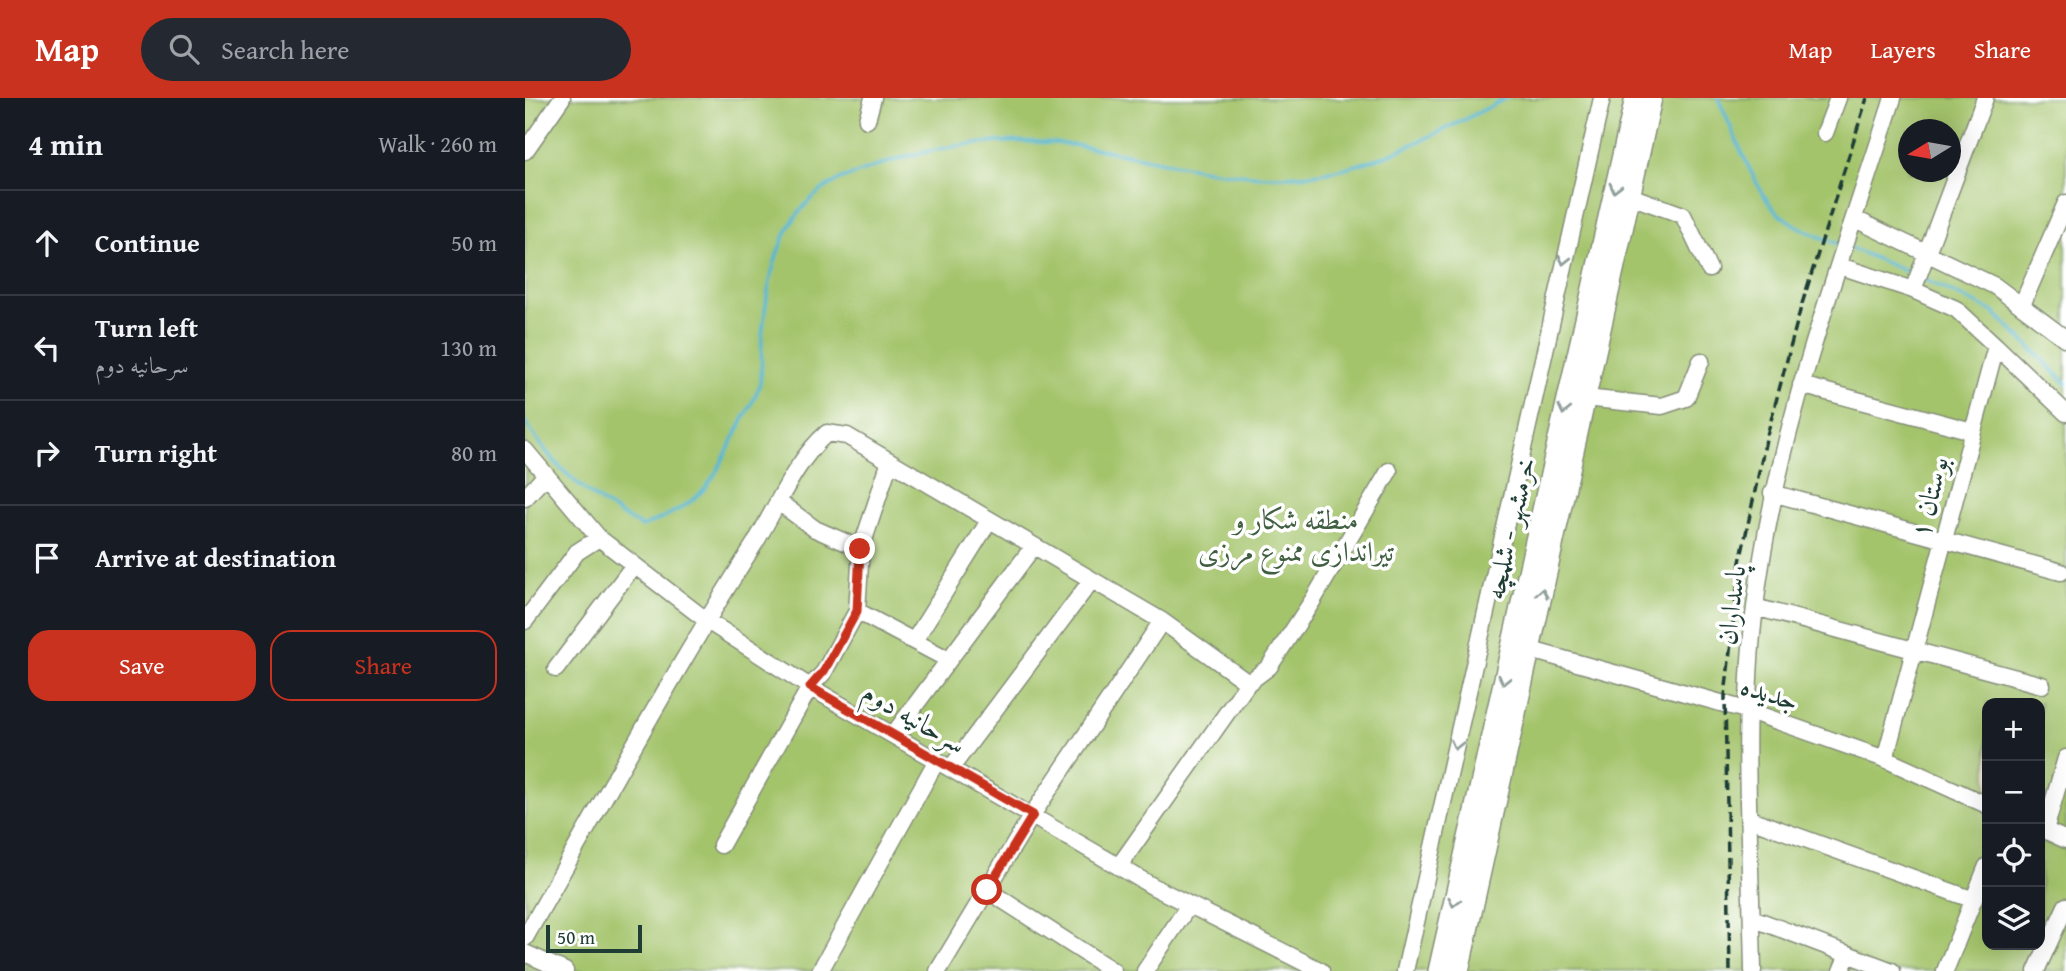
<!DOCTYPE html>
<html lang="en">
<head>
<meta charset="utf-8">
<style>
  body { margin:0; font-family:"Gentium Book Plus",Amiri,serif; background:#242831; color:#f1f3f6 }
  .controls { position:absolute; right:21px; bottom:21px; display:grid; overflow:hidden; border-radius:14px; box-shadow:0 7px 28px #0002 }
  .controls button { width:63px; height:63px; display:grid; place-items:center; padding:0; border:0; border-bottom:2px solid #363941; background:#171b24; color:#f1f3f6; font:35px sans-serif }
  .compass { position:absolute; left:1373px; top:21px; width:63px; height:63px; border-radius:50%; background:#171b24; box-shadow:0 7px 28px #0002; rotate:259deg }
  .scale { position:absolute; left:21px; bottom:18px; width:96px; box-sizing:border-box; padding-left:7px; border:4px solid #1f3d34; border-top:0; font-size:19px; line-height:24px; white-space:nowrap; color:#1f3d34; -webkit-text-stroke:5px #fff; paint-order:stroke }
  .stop { position:absolute; width:21px; height:21px; margin:-16px; border:5px solid #c8321e; border-radius:50%; background:#fff }
  .stop.end { background:#c8321e; border-color:#fff; box-shadow:0 2px 7px #0008 }
  .list { margin:0; padding:0; list-style:none }
  h2 { display:flex; justify-content:space-between; align-items:center; height:91px; margin:0; padding:0 28px; font-size:30px }
  h2 small { font-size:23px; font-weight:400; color:#9ea1a6 }
  .list li { display:grid; grid-template-columns:46px 1fr auto; gap:21px; align-items:center; box-sizing:border-box; height:105px; padding:0 28px; border-top:2px solid #363941 }
  .list b { display:block; font-size:26px; white-space:nowrap }
  .list p { margin:0; font-size:23px; white-space:nowrap; color:#9ea1a6 }
  .list em { font-size:23px; font-style:normal; color:#9ea1a6 }
  .actions { display:flex; gap:14px; padding:21px 28px }
  .actions a { flex:1; padding:16px 0; border:2px solid #c8321e; border-radius:21px; text-align:center; font-size:24px; color:#c8321e }
  .actions .main { background:#c8321e; color:#fff }
  .icon { flex:none; width:38px; height:38px; fill:none; stroke:currentColor; stroke-width:2; stroke-linecap:round; stroke-linejoin:round }
  .map { position:relative; flex:none; width:1541px; height:873px; overflow:hidden }
  header { display:flex; align-items:center; gap:42px; box-sizing:border-box; height:98px; padding:0 35px; background:#c8321e; color:#fff }
  header strong { font-size:33px }
  nav { display:flex; gap:38px; margin-inline-start:auto; font-size:24px }
  .search { width:490px; height:63px; background:#242831; display:flex; align-items:center; gap:18px; box-sizing:border-box; padding:0 24px; border-radius:38px; color:#9ea1a6; font-size:26px }
  main { display:flex }
  aside { flex:1; background:#171b24 }
  .map>svg:first-child { display:block }
  .green { fill:#a4c46c; stroke:#628050; stroke-width:2; fill-rule:evenodd }
  .lines { fill:none; stroke-linecap:round; stroke-linejoin:round }
  .stream { stroke:#54b6d2; stroke-width:3.5 }
  .minor-casing { stroke:#858e78; stroke-width:19 }
  .highway-casing { stroke:#858e78; stroke-width:24 }
  .minor { stroke:#fff; stroke-width:16 }
  .highway { stroke:#fff; stroke-width:21 }
  .rail { stroke:#1f3d34; stroke-width:3.5; stroke-dasharray:10 5; stroke-linecap:butt }
  .oneway { stroke:#8f9e9a }
  .route { stroke:#c8321e; stroke-width:9 }
  .labels { text-anchor:middle; dominant-baseline:central; stroke-width:7; stroke-linejoin:round; paint-order:stroke }
  .street-label { font-size:28px; fill:#1f3d34; stroke:#fff }
  .park-label { font-size:28px; fill:#405f42; stroke:#fff }
</style>
</head>
<body>
<header>
<strong>Map</strong>
<div class="search"><svg class="icon" aria-label="search" viewBox="0 0 24 24"><circle cx="10" cy="10" r="6"/><path d="M15 15l6 6"/></svg>Search here</div>
<nav><a>Map</a><a>Layers</a><a>Share</a></nav>
</header>
<main>
<aside>
<h2>4 min<small>Walk · 260 m</small></h2>
<ul class="list">
<li><svg class="icon" aria-label="ahead" viewBox="0 0 24 24"><path d="M12 20V5M6 11l6-6 6 6"/></svg><div><b>Continue</b></div><em>50 m</em></li>
<li><svg class="icon" aria-label="left" viewBox="0 0 24 24"><path d="M17 20v-9H6M10 6l-5 5 5 5"/></svg><div><b>Turn left</b><p>سرحانیه دوم</p></div><em>130 m</em></li>
<li><svg class="icon" aria-label="right" viewBox="0 0 24 24"><path d="M7 20v-9h11M14 6l5 5-5 5"/></svg><div><b>Turn right</b></div><em>80 m</em></li>
<li><svg class="icon" aria-label="arrive" viewBox="0 0 24 24"><path d="M6 21V4h12l-3 4 3 4H6"/></svg><div><b>Arrive at destination</b></div></li>
</ul>
<div class="actions"><a class="main">Save</a><a>Share</a></div>
</aside>
<div class="map">
<svg width="1541" height="873" viewBox="0 0 1541 873">
  <rect width="100%" height="100%" fill="#fff"/>
  <filter id="ink" filterUnits="userSpaceOnUse"><feTurbulence type="fractalNoise" baseFrequency=".0143" numOctaves="2"/><feDisplacementMap in="SourceGraphic" scale="14" xChannelSelector="R" yChannelSelector="G"/><feConvolveMatrix kernelMatrix="1 2 1 2 8 2 1 2 1" color-interpolation-filters="sRGB"/></filter>
  <filter id="wash" filterUnits="userSpaceOnUse"><feTurbulence type="fractalNoise" baseFrequency=".00686" numOctaves="4" result="noise"/><feDisplacementMap in="SourceGraphic" scale="28" xChannelSelector="R" yChannelSelector="G"/><feGaussianBlur stdDeviation="1.57" result="paint"/><feColorMatrix in="noise" values="0 0 0 0 0 0 0 0 0 0 0 0 0 0 0 0 0 1.4 0 .05"/><feComposite in="paint" operator="in"/></filter>
  <g filter="url(#wash)">
    <rect width="100%" height="100%" fill="#ebdfbb"/>
    <!-- green -->
    <path class="green" d="M0,0H1541V873H0ZM1384,32H1426V74H1384ZM1462,605H1515V847H1462Z"/>
    <g class="lines">
      <!-- stream -->
      <path class="stream" d="M1193,0C1206,28 1232,97 1253,115C1271,130 1295,139 1316,147
        M1323,149L1387,176
        M1398,181L1469,214L1541,285
        M0,323C28,371 69,403 117,429C179,402 182,394 212,334C218,320 229,304 234,289C238,274 236,254 237,239C243,181 252,118 305,87C314,81 326,78 336,74C411,44 493,36 573,51C641,63 708,83 778,77C851,71 918,32 982,0"/>
    </g>
  </g>
  <g filter="url(#ink)">
    <g class="lines">
      <defs>
        <path id="minor" d="M342,22L348,0
          M1300,35L1313,0
          M0,53L37,0
          M1105,98L1158,117L1184,171
          M1330,121L1470,188L1541,241
          M1315,168L1388,192L1460,0
          M1497,207L1541,105
          M1471,248L1541,315
          M1276,287L1447,333
          M1060,300L1137,308L1161,300L1176,263
          M0,352L74,440L181,522L285,589L629,789L796,873
          M1247,395L1536,474
          M0,400L21,377
          M255,405L290,431L336,451
          M1230,509L1517,587
          M332,513L424,562
          M0,523L52,454L74,440
          M389,543L464,423
          M995,549L1221,612L1360,661L1462,707
          M31,571L109,467
          M723,585L744,569L788,502L864,373
          M368,637L508,449
          M1360,661L1471,248L1431,211L1388,192
          M426,670L566,483
          M1225,721L1449,802
          M1515,730L1541,742
          M1520,732L1541,660
          M196,747L285,589L299,574L332,513L336,451L365,363
          M462,792L588,873
          M1227,820L1367,873
          M0,840C75,708 148,574 230,445C252,409 270,363 302,335L322,338L637,523L723,585L594,768
          M0,855L40,873
          M295,873L412,662
          M413,873L507,717L637,523
          M620,873L664,807
          M880,873L1077,0
          M1228,873C1226,752 1215,629 1230,509C1251,333 1315,167 1368,0
          M1316,873L1323,856
          M1420,873L1462,768
          M1511,873L1541,808"/>
        <path id="highway" d="M914,873L1111,0
          M933,873L1126,0"/>
      </defs>
      <!-- minor casing -->
      <use href="#minor" class="minor-casing"/>
      <!-- highway casing -->
      <use href="#highway" class="highway-casing"/>
      <!-- minor -->
      <use href="#minor" class="minor"/>
      <!-- highway -->
      <use href="#highway" class="highway"/>
      <!-- rail -->
      <path class="rail" d="M1205,873L1200,598L1215,464L1241,341L1276,209L1342,0"/>
    </g>
    <!-- one-way arrows -->
    <defs><path id="oneway-chevron" d="M-2-3.5L2.5 0L-2 3.5" fill="none" stroke-width="1.6" stroke-linecap="round" stroke-linejoin="round" transform="scale(1.75)"/></defs>
    <g class="oneway">
      <use href="#oneway-chevron" transform="translate(1090 90) rotate(104)"/>
      <use href="#oneway-chevron" transform="translate(1039 162) rotate(103)"/>
      <use href="#oneway-chevron" transform="translate(1039 312) rotate(103)"/>
      <use href="#oneway-chevron" transform="translate(1017 495) rotate(-78)"/>
      <use href="#oneway-chevron" transform="translate(979 582) rotate(103)"/>
      <use href="#oneway-chevron" transform="translate(931 647) rotate(103)"/>
      <use href="#oneway-chevron" transform="translate(929 804) rotate(103)"/>
    </g>
  </g>
  <g class="lines" filter="url(#ink)">
    <!-- route -->
    <path class="route" d="M335,451L332,513L299,573L285,589L508,717L462,792"/>
  </g>
  <g class="labels">
    <!-- street labels -->
    <g class="street-label">
      <text transform="translate(1403 399) rotate(-76)">بوستان ۱</text>
      <text transform="translate(984 430) rotate(-77)">خرمشهر - شلمچه</text>
      <text transform="translate(1205 507) rotate(-83)">پاسداران</text>
      <text transform="translate(1245 594) rotate(17)">جدیده</text>
      <text transform="translate(390 619) rotate(30)">سرحانیه دوم</text>
    </g>
    <!-- park labels -->
    <g class="park-label">
      <text x="771" y="420">منطقه شکار و<tspan x="771" dy="32">تیراندازی ممنوع مرزی</tspan></text>
    </g>
  </g>
</svg>
<div class="controls">
<button>+</button>
<button>−</button>
<button><svg class="icon" aria-label="locate" viewBox="0 0 24 24"><circle cx="12" cy="12" r="6"/><path d="M12 2v4M12 18v4M2 12h4M18 12h4"/></svg></button>
<button><svg class="icon" aria-label="layers" viewBox="0 0 24 24"><path d="M12 4l9 5-9 5-9-5zM3 14l9 5 9-5"/></svg></button>
</div>
<svg class="compass" viewBox="-18 -18 36 36"><path d="M0-13l5 13h-10z" fill="#e53935"/><path d="M0 13l5-13h-10z" fill="#9ea1a6"/></svg>
<div class="scale">50 m</div>
<div class="stop" style="left:462px;top:792px"></div>
<div class="stop end" style="left:335px;top:451px"></div>
</div>
</main>
</body>
</html>
